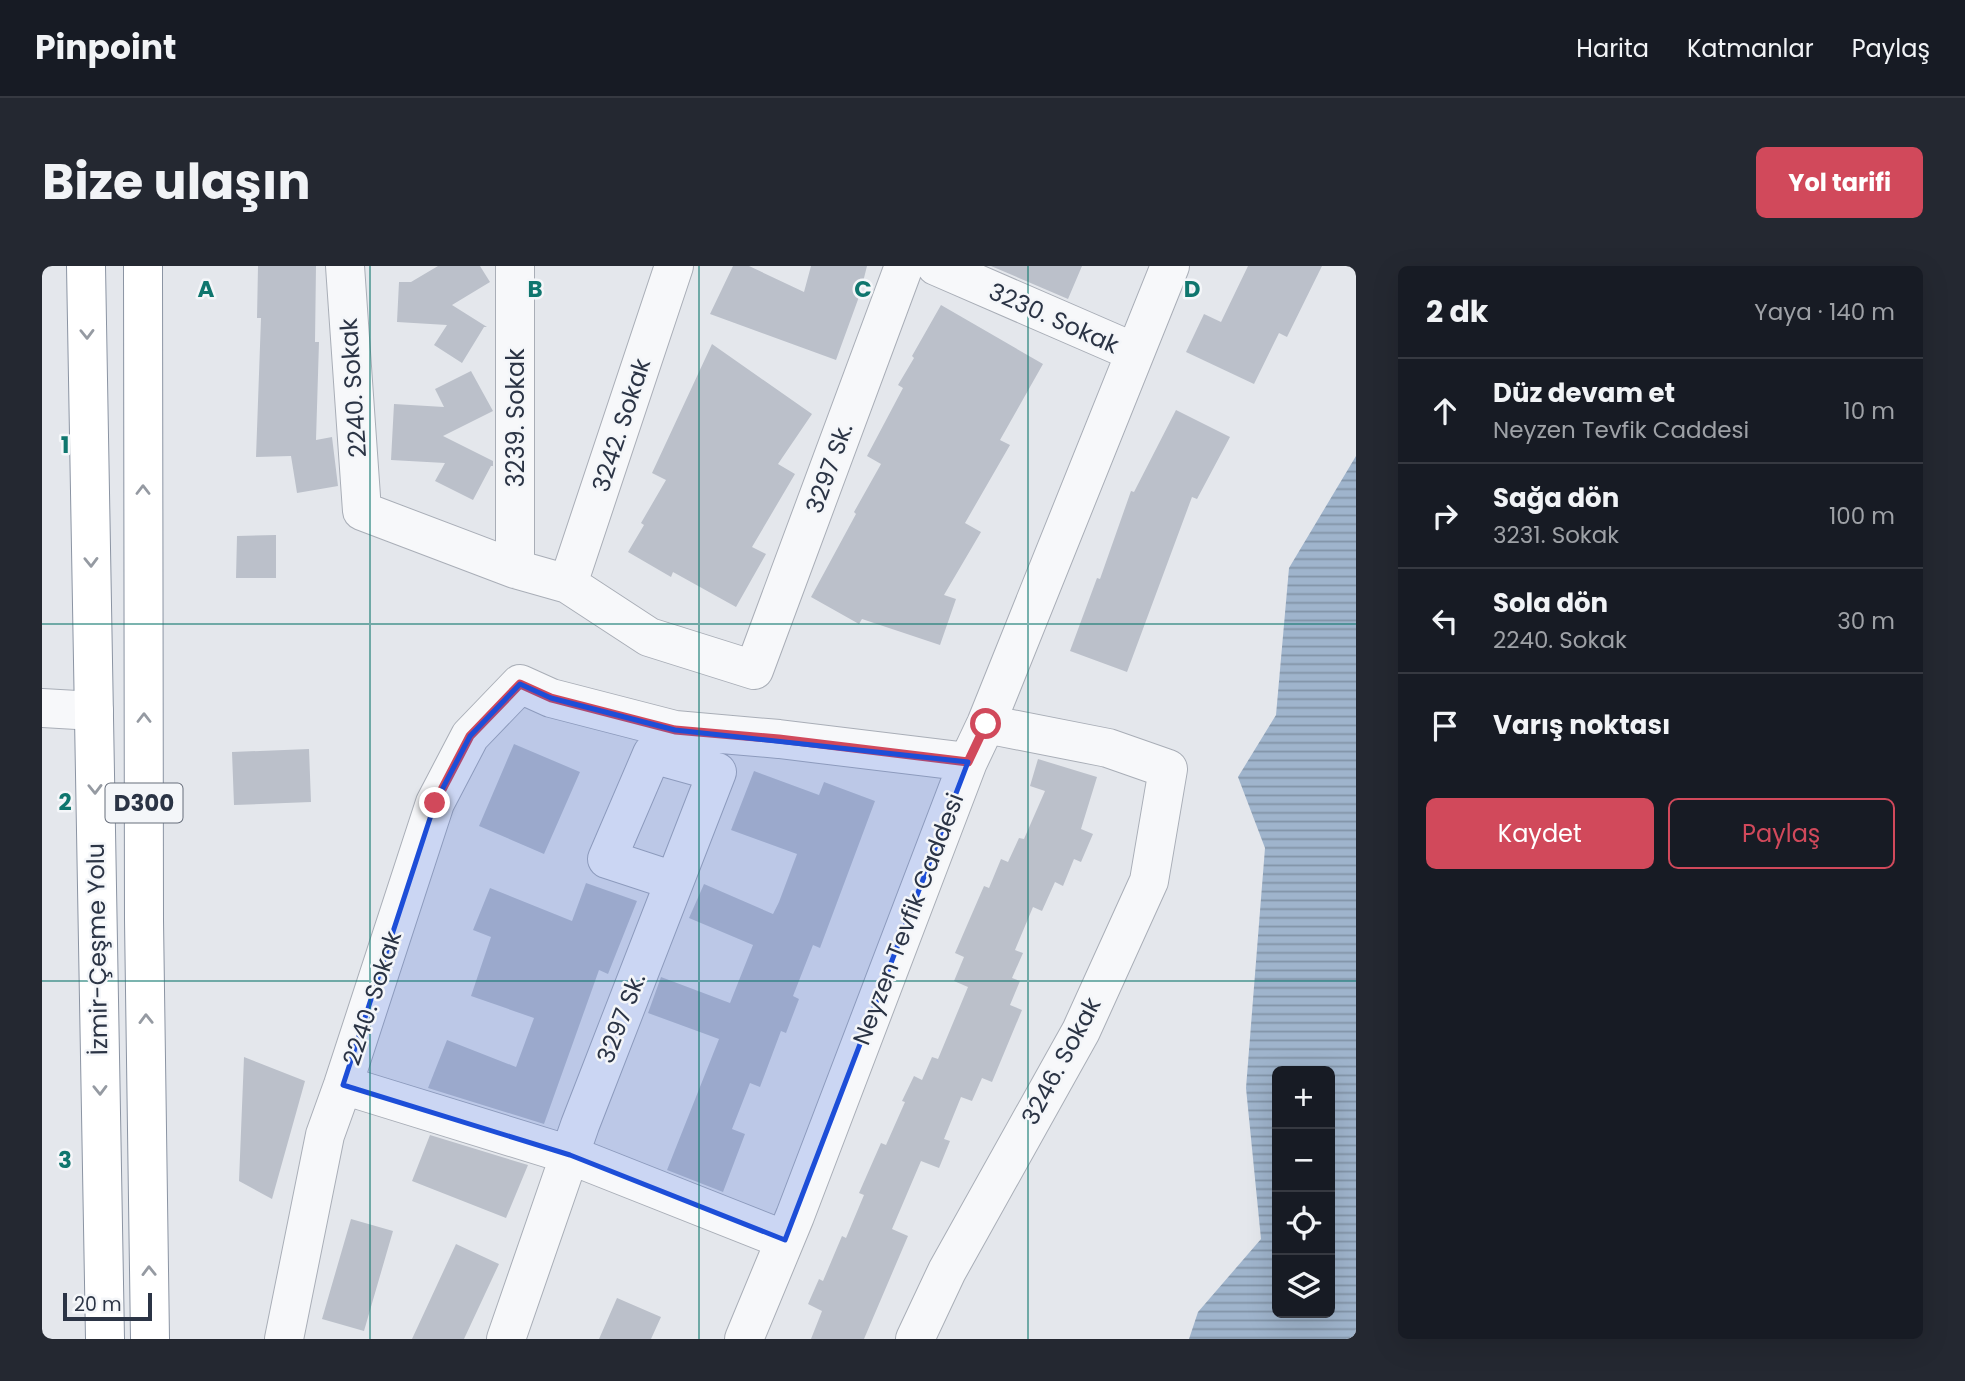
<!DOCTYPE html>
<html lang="tr">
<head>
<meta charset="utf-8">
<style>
  body { margin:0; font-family:Poppins,sans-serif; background:#242831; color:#f1f3f6 }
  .controls { position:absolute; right:21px; bottom:21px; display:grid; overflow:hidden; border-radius:10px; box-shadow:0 7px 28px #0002 }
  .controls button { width:63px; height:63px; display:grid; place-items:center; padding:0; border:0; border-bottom:2px solid #363941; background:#171b24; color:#f1f3f6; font:35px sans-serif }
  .scale { position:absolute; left:21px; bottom:18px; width:89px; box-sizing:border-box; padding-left:7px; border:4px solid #2b3445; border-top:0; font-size:19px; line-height:24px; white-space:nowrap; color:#2b3445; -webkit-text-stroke:5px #f4f6f9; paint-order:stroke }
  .stop { position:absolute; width:21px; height:21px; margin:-16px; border:5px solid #d1495b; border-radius:50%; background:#fff }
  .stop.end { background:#d1495b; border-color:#fff; box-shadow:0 2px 7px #0008 }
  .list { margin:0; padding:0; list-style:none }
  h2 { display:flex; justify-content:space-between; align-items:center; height:91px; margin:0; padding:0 28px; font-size:30px }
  h2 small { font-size:23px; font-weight:400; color:#9ea1a6 }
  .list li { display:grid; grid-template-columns:46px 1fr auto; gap:21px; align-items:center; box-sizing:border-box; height:105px; padding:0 28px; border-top:2px solid #363941 }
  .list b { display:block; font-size:26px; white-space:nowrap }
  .list p { margin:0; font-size:23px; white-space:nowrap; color:#9ea1a6 }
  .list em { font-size:23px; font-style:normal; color:#9ea1a6 }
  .actions { display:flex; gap:14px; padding:21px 28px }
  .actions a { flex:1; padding:16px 0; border:2px solid #d1495b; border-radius:10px; text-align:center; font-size:24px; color:#d1495b }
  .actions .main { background:#d1495b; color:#fff }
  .icon { flex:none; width:38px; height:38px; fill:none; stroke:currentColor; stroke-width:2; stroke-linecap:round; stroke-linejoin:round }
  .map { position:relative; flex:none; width:1314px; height:1073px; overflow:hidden; border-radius:10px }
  header { display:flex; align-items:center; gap:42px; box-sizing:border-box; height:98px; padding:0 35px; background:#171b24; border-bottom:2px solid #363941 }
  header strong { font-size:33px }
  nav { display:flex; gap:38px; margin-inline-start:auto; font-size:24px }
  .intro { display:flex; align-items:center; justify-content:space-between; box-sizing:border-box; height:168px; padding:0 42px }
  h1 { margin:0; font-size:49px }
  .button { padding:18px 32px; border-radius:10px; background:#d1495b; color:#fff; font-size:24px; font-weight:700 }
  main { display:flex; gap:42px; padding:0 42px }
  aside { flex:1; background:#171b24; border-radius:10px; box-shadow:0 7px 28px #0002 }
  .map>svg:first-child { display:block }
  .water { fill:url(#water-rules); fill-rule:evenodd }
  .building { fill:#bbc0ca }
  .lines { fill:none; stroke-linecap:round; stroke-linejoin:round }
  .minor-casing { stroke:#a9aeb7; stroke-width:40 }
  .highway-casing { stroke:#8b94a3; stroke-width:40 }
  .minor { stroke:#f7f8fa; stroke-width:38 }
  .highway { stroke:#fff; stroke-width:38 }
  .oneway { stroke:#959aa2 }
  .route { stroke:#d1495b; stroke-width:9 }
  .marked { fill:#1d4ed8; fill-opacity:0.2; stroke:#1d4ed8; stroke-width:5; stroke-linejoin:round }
  .grid { fill:none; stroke:#0f766e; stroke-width:2; stroke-opacity:0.55 }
  .labels { text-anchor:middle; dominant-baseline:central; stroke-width:5; stroke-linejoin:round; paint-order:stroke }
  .shield { fill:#f4f6f9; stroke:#676e7b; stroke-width:2 }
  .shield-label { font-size:23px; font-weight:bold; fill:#2b3445 }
  .street-label { font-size:24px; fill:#2b3445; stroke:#f4f6f9 }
  .grid-label { font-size:23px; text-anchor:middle; font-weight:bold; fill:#0f766e; stroke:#f4f6f9; stroke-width:5; stroke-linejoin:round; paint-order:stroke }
</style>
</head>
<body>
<header>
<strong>Pinpoint</strong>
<nav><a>Harita</a><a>Katmanlar</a><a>Paylaş</a></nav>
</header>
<div class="intro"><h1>Bize ulaşın</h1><a class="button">Yol tarifi</a></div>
<main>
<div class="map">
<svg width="1314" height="1073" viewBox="0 0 1314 1073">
  <defs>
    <pattern id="water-rules" width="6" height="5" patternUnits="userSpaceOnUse" patternTransform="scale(1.75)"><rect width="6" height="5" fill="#9fb4cc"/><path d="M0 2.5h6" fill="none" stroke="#8293a7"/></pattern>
  </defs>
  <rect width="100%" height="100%" fill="#e4e7ec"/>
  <!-- water -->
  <path class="water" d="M1314,190V1073H1147L1156,1046L1219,973L1204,822L1223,582L1196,511L1234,449L1247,302ZM1235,805H1288V1047H1235Z"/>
  <!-- building -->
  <path class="building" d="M216,0H274L273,76H277L274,174L290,171L296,220L255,227L249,190L214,191L219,52H215Z
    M396,0H438L448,16L410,39L445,61H442L420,97L392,79L405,59L355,56L357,16H369Z
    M691,0H707L762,26L769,0H825L818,28L794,94L668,48Z
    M949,0H1040L1026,33Z
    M1206,0H1280L1245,71L1237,67L1212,118L1144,86L1162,48L1179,56Z
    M899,39L1001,98L958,174L968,179L923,257L939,266L902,329L914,333L898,379L820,353L817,358L769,331L814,248L812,246L839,198L825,190L861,122L856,119L872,92L870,90Z
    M670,78L770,148L736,198L753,208L710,281L724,288L694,341L631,306L629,311L586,286L602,259L599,257L624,214L610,207Z
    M429,105L451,145L401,170L451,195V200H449L431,234L393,215L403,197L349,194L352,138L402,141L393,123Z
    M1134,144L1188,171L1155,233L1150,231L1085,406L1028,385L1055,312L1058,313L1089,225L1092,226Z
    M234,269V312H194L195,270Z
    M472,478L538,506L502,588L437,560Z
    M267,483L269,536L192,539L190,486Z
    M996,493L1055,511L1039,563L1051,568L1039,596L1032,593L1021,620L1013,616L1000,645L991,641L973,684L981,687L970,712L978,715L968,739L980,744L950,816L940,812L930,835L919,831L902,873L908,875L897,902L879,895L850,963L866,970L822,1073H769L780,1045L766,1038L777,1013L781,1015L800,970L804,972L822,929L817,927L839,877L844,879L863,836L860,835L872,810L880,814L890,791L896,793L926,721L912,715L922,691L913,687L942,620L947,622L959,593L966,596L977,572L982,573L1003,525L988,520Z
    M712,505L777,529L782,516L833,535L778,682L771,679L751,730L757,733L744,767L739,765L718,821L708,817L690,863L703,868L681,926L625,904L677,773L606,747L619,711L688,737L711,679L647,652L662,618L731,648L737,636L755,588L689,564Z
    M544,617L595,635L566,708L557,704L502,858L386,822L405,774L474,801L492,752L429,730L449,671L431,664L448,622L530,655Z
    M202,791L263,815L230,933L197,915Z
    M388,869L486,899L464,952L370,915Z
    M309,953L351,965L322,1065L280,1053Z
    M414,978L457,998L422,1073H370Z
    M575,1032L619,1051L609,1073H557Z"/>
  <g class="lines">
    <defs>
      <path id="minor" d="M303,0L320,245L473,303L526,318L607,371L712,404L862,0
        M473,0V303
        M894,0L1092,86
        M526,318L632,0
        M0,442L52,445
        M301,819L528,889L743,974
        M242,1073L283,869L301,819L393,537L428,470L478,418L509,432L633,464L737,473L926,496
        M464,1073L538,859L675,506L610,488L565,593L632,615
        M702,1073L753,950L926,496L944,458L1128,0
        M873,1073L905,1005L1039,765L1107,615L1126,503L1066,482L944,458"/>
      <path id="highway" d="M44,0L63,1073
        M101,0L102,654L108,1073"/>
    </defs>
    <!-- minor casing -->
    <use href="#minor" class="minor-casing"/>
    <!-- highway casing -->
    <use href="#highway" class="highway-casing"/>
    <!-- minor -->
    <use href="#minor" class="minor"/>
    <!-- highway -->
    <use href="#highway" class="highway"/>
  </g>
  <!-- one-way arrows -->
  <defs><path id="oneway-chevron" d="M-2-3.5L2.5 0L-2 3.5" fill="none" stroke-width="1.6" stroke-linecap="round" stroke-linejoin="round" transform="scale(1.75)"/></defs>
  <g class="oneway">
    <use href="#oneway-chevron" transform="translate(45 68) rotate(89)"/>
    <use href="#oneway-chevron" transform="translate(101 224) rotate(-90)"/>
    <use href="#oneway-chevron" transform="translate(49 296) rotate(89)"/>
    <use href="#oneway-chevron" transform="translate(102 452) rotate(-90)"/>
    <use href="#oneway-chevron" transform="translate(53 523) rotate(89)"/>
    <use href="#oneway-chevron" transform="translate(104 753) rotate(-91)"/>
    <use href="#oneway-chevron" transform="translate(58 824) rotate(89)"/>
    <use href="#oneway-chevron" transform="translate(107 1005) rotate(-91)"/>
  </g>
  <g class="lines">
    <!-- route -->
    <path class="route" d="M393,537L428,470L478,418L509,432L633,464L737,473L926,496L944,458"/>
  </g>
  <!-- marked area -->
  <path class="marked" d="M478,418L509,432L633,464L926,496L743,974L528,889L301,819L393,537L428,470Z"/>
  <!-- grid -->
  <path class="grid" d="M328,0V1073M657,0V1073M986,0V1073M0,358H1314M0,715H1314"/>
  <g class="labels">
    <!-- shield labels -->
    <rect class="shield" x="63.5" y="517.5" width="77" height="39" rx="5"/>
    <g class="shield-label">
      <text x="102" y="537">D300</text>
    </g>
    <!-- street labels -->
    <g class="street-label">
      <text transform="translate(1012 52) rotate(24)">3230. Sokak</text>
      <text transform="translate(311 122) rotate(-94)">2240. Sokak</text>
      <text transform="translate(473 152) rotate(-90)">3239. Sokak</text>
      <text transform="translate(579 159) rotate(-72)">3242. Sokak</text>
      <text transform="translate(787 202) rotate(-70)">3297 Sk.</text>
      <text transform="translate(866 653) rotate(-69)">Neyzen Tevfik Caddesi</text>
      <text transform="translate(55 683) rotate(-91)">İzmir-Çeşme Yolu</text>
      <text transform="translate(330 732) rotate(-72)">2240. Sokak</text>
      <text transform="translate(579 752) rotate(-69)">3297 Sk.</text>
      <text transform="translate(1019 795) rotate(-62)">3246. Sokak</text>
    </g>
  </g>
  <g class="grid-label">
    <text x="164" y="31">A</text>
    <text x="493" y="31">B</text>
    <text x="821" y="31">C</text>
    <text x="1150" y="31">D</text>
    <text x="23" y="187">1</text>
    <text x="23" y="544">2</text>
    <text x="23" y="902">3</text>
  </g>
</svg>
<div class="controls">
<button>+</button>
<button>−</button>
<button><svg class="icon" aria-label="locate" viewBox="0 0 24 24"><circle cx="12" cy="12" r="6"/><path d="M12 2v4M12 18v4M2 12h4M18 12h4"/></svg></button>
<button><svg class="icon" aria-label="layers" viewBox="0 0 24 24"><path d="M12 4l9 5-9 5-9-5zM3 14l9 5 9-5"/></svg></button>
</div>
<div class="scale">20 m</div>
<div class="stop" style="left:944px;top:458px"></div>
<div class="stop end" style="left:393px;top:537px"></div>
</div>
<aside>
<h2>2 dk<small>Yaya · 140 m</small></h2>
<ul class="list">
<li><svg class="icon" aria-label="ahead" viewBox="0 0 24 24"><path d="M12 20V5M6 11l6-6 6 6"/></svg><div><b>Düz devam et</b><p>Neyzen Tevfik Caddesi</p></div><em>10 m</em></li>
<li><svg class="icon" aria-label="right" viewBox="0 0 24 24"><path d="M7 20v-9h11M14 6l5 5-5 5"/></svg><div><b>Sağa dön</b><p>3231. Sokak</p></div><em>100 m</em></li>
<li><svg class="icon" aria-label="left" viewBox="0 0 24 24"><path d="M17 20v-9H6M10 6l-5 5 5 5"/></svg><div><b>Sola dön</b><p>2240. Sokak</p></div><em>30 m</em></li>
<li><svg class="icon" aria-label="arrive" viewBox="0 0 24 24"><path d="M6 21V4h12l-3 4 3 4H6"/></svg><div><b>Varış noktası</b></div></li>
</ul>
<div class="actions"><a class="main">Kaydet</a><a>Paylaş</a></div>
</aside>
</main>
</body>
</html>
